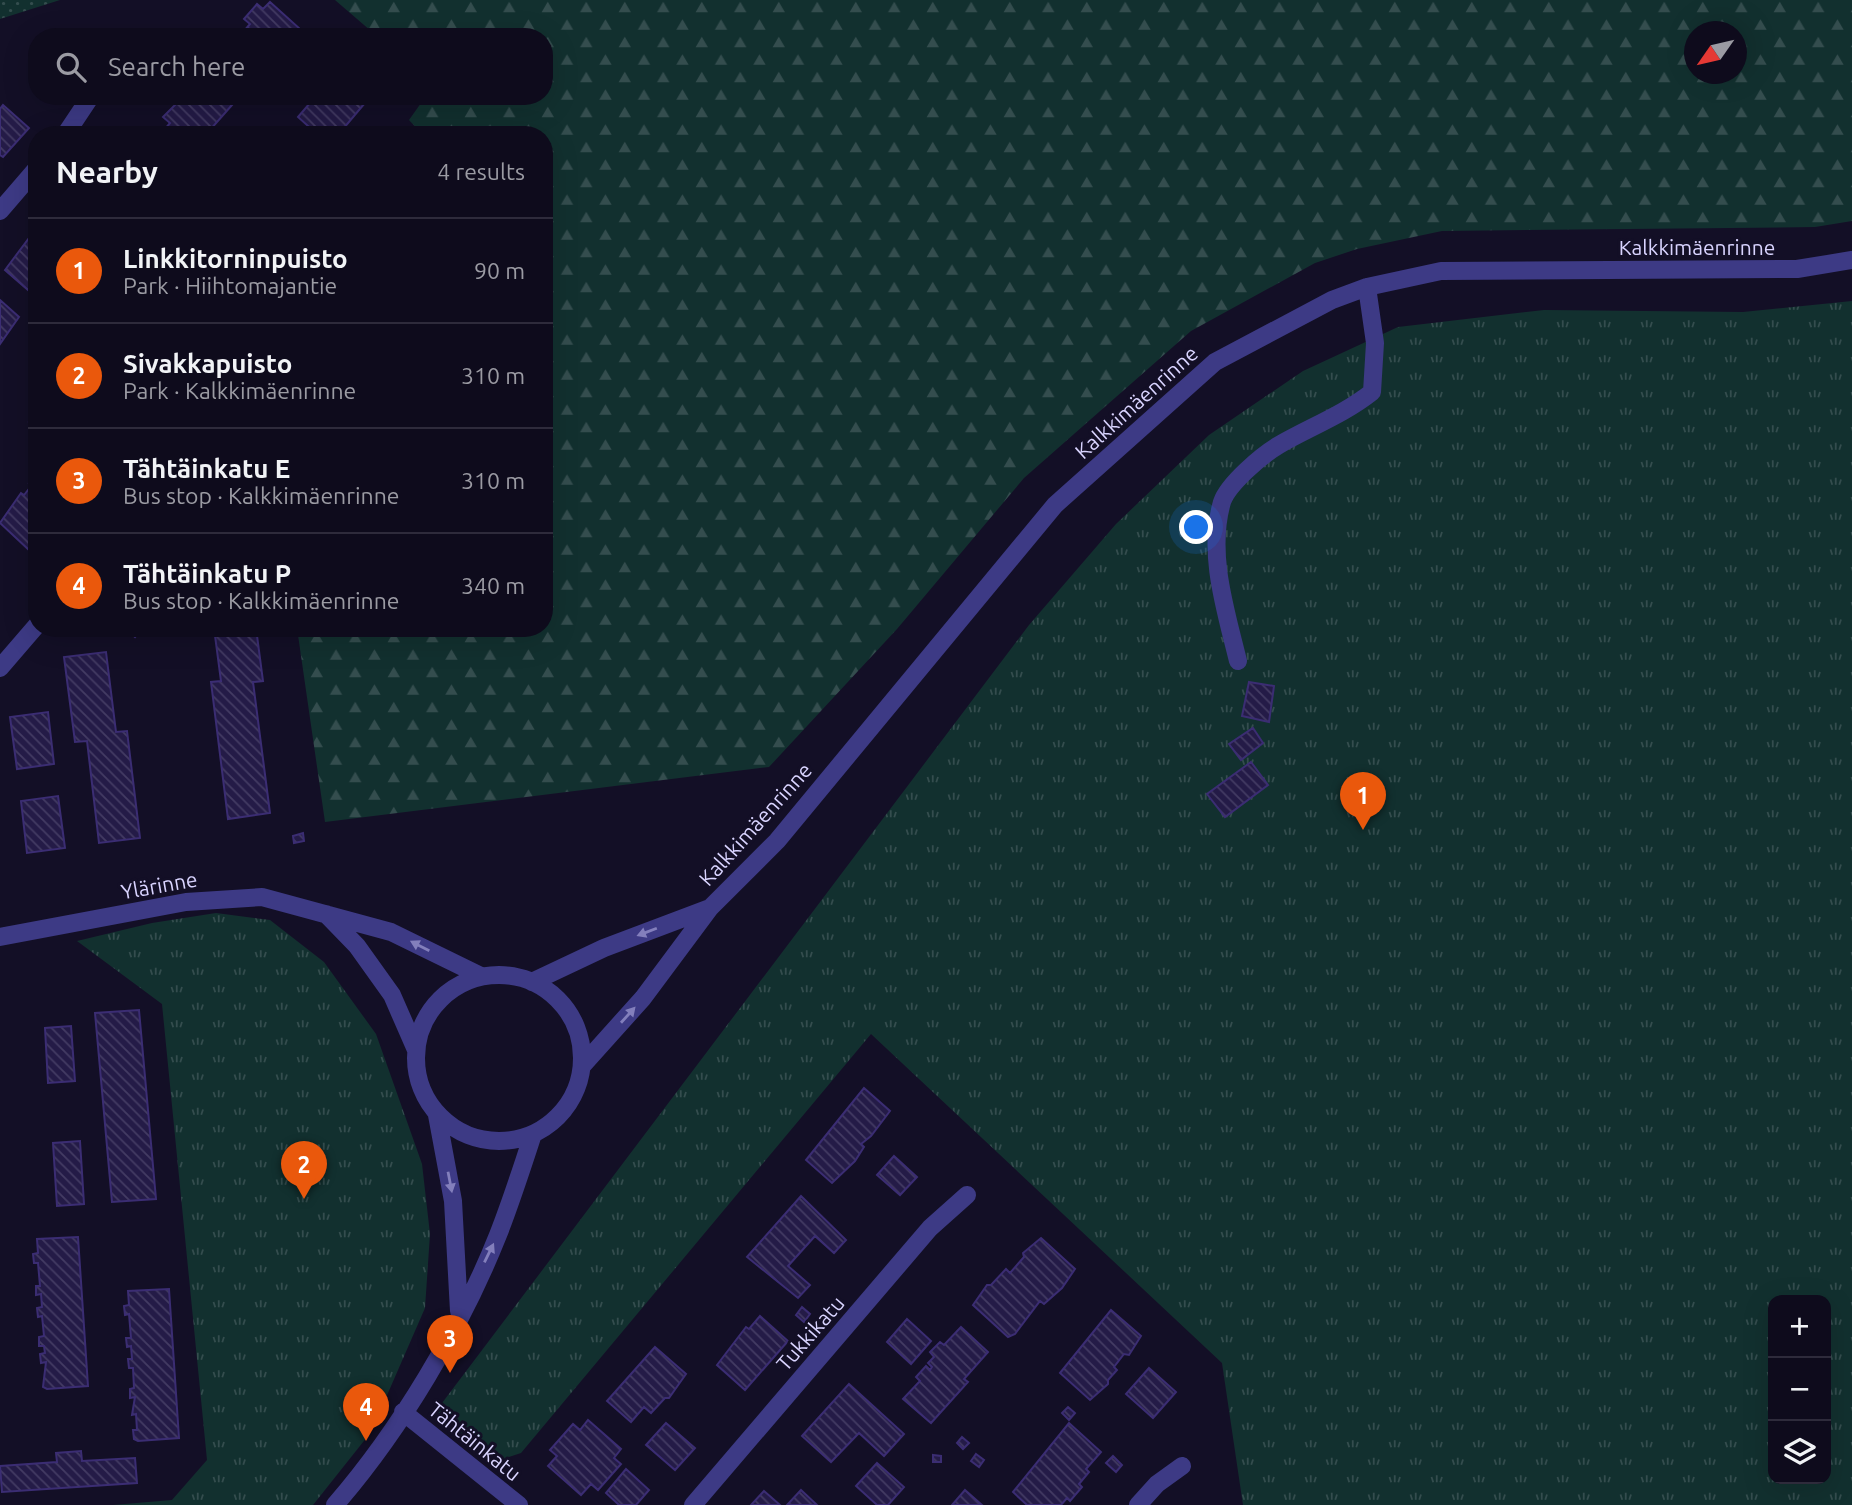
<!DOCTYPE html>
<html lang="en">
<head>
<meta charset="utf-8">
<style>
  body { margin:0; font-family:Ubuntu,sans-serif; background:#171425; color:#f1f3f6 }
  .controls { position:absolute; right:21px; bottom:21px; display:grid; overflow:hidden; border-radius:14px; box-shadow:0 7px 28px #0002 }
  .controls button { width:63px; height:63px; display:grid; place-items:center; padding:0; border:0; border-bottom:2px solid #2e2b3b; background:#0e0b1c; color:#f1f3f6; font:35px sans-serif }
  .compass { position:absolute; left:1684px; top:21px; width:63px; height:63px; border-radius:50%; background:#0e0b1c; box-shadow:0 7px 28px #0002; rotate:236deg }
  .you { position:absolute; left:1197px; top:528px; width:24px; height:24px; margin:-18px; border:5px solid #fff; border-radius:50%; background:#1a73e8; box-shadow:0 0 0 10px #1a73e833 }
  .badge { display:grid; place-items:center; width:46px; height:46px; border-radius:50%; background:#ea580c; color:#fff; font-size:23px; font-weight:700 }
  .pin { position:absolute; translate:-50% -58px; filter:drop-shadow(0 2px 4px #0008) }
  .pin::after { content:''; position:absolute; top:37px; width:24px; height:21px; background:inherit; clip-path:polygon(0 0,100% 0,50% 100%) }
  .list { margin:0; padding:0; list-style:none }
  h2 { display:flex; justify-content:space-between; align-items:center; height:91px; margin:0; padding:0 28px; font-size:30px }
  h2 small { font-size:23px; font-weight:400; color:#9b9ba3 }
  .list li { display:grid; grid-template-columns:46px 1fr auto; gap:21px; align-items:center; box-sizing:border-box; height:105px; padding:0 28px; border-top:2px solid #2e2b3b }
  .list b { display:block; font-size:26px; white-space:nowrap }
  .list p { margin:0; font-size:23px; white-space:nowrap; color:#9b9ba3 }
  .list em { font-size:23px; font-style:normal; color:#9b9ba3 }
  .icon { flex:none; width:38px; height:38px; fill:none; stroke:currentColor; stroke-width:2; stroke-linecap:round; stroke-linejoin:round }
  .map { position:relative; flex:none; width:1852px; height:1505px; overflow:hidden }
  .search { position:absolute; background:#0e0b1c; box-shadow:0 7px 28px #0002; left:28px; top:28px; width:525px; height:77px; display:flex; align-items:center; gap:18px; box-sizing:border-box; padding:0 24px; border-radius:28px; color:#9b9ba3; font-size:26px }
  .panel { position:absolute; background:#0e0b1c; box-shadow:0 7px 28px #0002; left:28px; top:126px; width:525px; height:511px; border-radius:28px }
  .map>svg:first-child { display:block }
  .grass { fill:url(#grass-dots) }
  .forest { fill:url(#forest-firs); fill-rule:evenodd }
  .park { fill:url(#park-tufts); fill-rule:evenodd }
  .building { fill:url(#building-back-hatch); stroke:#3b2d73; stroke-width:2 }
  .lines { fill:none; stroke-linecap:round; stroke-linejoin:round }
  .minor { stroke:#3d3a85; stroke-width:18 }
  .oneway { fill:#837fbc }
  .labels { text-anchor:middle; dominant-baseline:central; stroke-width:6; stroke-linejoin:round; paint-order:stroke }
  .street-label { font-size:21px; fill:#d9d4ff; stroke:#130f26 }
</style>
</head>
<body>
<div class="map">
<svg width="1852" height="1505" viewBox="0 0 1852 1505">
  <defs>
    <pattern id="grass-dots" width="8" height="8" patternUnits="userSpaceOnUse" patternTransform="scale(1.75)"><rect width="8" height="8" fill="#12302f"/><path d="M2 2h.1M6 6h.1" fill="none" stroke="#344d4e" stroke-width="1.8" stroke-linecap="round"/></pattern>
    <pattern id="forest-firs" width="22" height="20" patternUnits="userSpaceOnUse" patternTransform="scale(1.75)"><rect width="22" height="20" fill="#12302f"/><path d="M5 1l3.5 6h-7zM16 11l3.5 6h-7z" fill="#344d4e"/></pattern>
    <pattern id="park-tufts" width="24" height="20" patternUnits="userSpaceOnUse" patternTransform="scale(1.75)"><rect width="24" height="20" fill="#12302f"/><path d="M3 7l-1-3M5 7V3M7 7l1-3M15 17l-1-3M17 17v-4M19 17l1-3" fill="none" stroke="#344d4e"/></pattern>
    <pattern id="building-back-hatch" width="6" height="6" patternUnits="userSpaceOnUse" patternTransform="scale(1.75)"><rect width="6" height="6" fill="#241b47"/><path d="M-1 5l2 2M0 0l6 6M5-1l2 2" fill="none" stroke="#433b63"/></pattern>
  </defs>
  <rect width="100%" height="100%" fill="#130f26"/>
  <!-- grass -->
  <path class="grass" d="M0,0H60L0,19Z"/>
  <!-- forest -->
  <path class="forest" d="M335,0H1852V221L1815,227L1442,231L1357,249L1315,263L1191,331L1024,478L897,629L769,767L325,822L297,628H544V135H423L409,120L426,96H544V37H378ZM1694,32H1736V74H1694Z"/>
  <!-- park -->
  <path class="park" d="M1852,301V1505H1243L1222,1363L871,1034L521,1453L488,1464L433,1415L1029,625L1116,524L1209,435L1303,371L1398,327L1544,310L1743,312ZM1773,1300H1826V1479H1773Z
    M216,913L270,920L324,962L376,1034L422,1164L430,1234L425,1308L371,1432L313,1505H113L172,1500L207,1460L162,1004L77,941L152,923Z"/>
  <!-- building -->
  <path class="building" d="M270,2L300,29L293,37H239L250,24L244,19L257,4L263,9Z
    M184,96H222L232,105L210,130L201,135H160L170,123L163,117Z
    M316,96H369L370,97L338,135H318L298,117Z
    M3,105L29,128L3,157L0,155V109Z
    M35,230L37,232L35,296L5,270Z
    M0,300L19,317L0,344Z
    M37,414V429L29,422Z
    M37,473V542L29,550L0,523L21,493L24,495L32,485L29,483Z
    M125,628H143L135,637Z
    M214,628H256L263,681L253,682L270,813L228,819L211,682L221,681Z
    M106,652L116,732L127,731L140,838L99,843L87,741L75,742L64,657Z
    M1249,682L1274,686L1269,722L1242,716Z
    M48,712L54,764L17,769L10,717Z
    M1253,728L1263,743L1241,760L1229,744Z
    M1251,762L1268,785L1225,817L1207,794Z
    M58,796L65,848L27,853L21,801Z
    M303,833L304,841L294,843L293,836Z
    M139,1010L156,1199L112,1202L95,1013Z
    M71,1026L75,1081L48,1083L45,1028Z
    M864,1088L890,1111L871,1136L861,1144L864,1147L855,1161L832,1183L806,1160Z
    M80,1141L84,1204L57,1206L53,1143Z
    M894,1156L917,1177L900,1195L877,1175Z
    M801,1196L846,1240L834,1253L815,1236L788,1266L810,1285L798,1298L747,1257Z
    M78,1237L88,1386L47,1389L43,1387L46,1362L41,1363L40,1354L45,1353L44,1346H39V1337L44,1336L42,1316L38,1317L37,1308L42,1307L41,1294L36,1295V1286H40L38,1263H34L33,1254L38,1253L37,1239Z
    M1041,1238L1075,1269L1062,1288L1044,1304L1040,1301L1015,1334L1008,1337L973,1305L987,1285H991L1006,1269L1010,1273L1024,1257L1023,1253Z
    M169,1289L179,1438L138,1441L134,1439L133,1430H137L136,1414L132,1415L135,1397L130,1398V1389L134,1388L133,1368H129L128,1359H132L131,1346L127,1347L126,1338H131L129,1314L125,1315L124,1306L129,1305L128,1291Z
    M802,1307L810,1314L804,1322L796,1315Z
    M1111,1310L1141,1336L1129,1355L1124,1354L1114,1367L1117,1370L1108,1380V1384L1090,1400L1060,1373Z
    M760,1316L788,1341L745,1390L717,1365L746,1327L749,1329Z
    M907,1319L931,1341L911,1364L887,1342Z
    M961,1327L988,1352L964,1379L968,1382L931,1423L903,1399L920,1381L916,1377L926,1366L930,1370L932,1367L928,1363L934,1357L930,1352L940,1342L944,1345Z
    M655,1347L686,1374L669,1398H665L651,1413L644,1407L631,1422L607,1401Z
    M1149,1368L1176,1392L1153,1418L1126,1394Z
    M849,1384L904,1434L884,1456L859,1433L831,1462L802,1436Z
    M1068,1407L1075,1413L1069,1420L1062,1413Z
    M588,1420L621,1449L614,1458L621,1464L598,1490L591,1484L581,1495L548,1466L557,1456L550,1450L573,1424L580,1430Z
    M666,1423L695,1448L675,1470L646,1445Z
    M1069,1423L1101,1452L1086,1469L1089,1472L1079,1484L1082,1487L1070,1501L1067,1498L1061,1505H1027L1013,1492Z
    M962,1437L969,1443L963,1449L957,1443Z
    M81,1451L82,1461L135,1458L137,1483L2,1492L0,1466L57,1462L56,1453Z
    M976,1454L984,1460L979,1467L971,1461Z
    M933,1455L941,1456V1462H933Z
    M1113,1456L1122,1465L1116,1472L1106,1463Z
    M877,1463L904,1487L888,1505H877L856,1486Z
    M626,1469L649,1490L636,1505H619L606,1493Z
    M801,1490L817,1505H787Z
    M965,1490L982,1505H952Z
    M764,1491L780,1505H751Z"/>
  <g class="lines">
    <!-- minor -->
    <path class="minor" d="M65,135L91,96
      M0,211L37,168
      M1238,661C1226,611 1207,554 1222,502C1228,484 1262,455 1279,445C1310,427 1343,415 1372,392L1375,343L1367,287
      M0,668L37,625
      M326,914L357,946L392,995L416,1050
      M0,937L186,902L262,897L391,932L481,976
      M416 1058a83 83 0 1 1 166 0a83 83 0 1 1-166 0Z
      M532,982L604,948L710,908
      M582,1066L643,998L710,908L777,841L1055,505L1215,362L1332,300L1367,287L1441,271L1797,269L1852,260
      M437,1115L453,1201L459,1311
      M403,1412L519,1505
      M335,1505C400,1430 461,1328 498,1235C511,1202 522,1168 533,1134
      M693,1505L930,1228L967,1195
      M1138,1505L1157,1484L1182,1466"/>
  </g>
  <!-- one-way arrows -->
  <defs><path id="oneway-solid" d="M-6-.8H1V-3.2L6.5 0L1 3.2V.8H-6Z" transform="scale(1.75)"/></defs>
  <g class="oneway">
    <use href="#oneway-solid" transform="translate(647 932) rotate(159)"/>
    <use href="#oneway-solid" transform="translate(420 946) rotate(-153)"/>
    <use href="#oneway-solid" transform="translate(628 1015) rotate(-48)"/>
    <use href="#oneway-solid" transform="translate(450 1182) rotate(79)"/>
    <use href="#oneway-solid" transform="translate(489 1253) rotate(-64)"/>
  </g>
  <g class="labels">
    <!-- street labels -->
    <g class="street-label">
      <text x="1697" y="247">Kalkkimäenrinne</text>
      <text transform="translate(1136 402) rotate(-42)">Kalkkimäenrinne</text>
      <text transform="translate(755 824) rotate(-48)">Kalkkimäenrinne</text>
      <text transform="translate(159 885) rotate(-10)">Ylärinne</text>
      <text transform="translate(810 1333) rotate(-49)">Tukkikatu</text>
      <text transform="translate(475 1441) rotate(39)">Tähtäinkatu</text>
    </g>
  </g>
</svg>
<div class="controls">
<button>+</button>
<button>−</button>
<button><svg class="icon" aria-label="layers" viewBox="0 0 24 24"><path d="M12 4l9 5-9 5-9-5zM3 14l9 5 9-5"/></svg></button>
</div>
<svg class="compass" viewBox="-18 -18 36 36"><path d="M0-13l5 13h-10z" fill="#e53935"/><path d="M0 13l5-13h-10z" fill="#9b9ba3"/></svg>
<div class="you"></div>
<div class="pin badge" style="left:1363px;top:830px">1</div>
<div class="pin badge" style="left:304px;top:1199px">2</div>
<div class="pin badge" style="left:450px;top:1373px">3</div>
<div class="pin badge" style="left:366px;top:1441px">4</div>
<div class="search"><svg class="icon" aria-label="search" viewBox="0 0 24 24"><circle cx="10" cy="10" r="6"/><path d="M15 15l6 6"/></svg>Search here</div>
<section class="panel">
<h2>Nearby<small>4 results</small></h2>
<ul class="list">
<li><span class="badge">1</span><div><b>Linkkitorninpuisto</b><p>Park · Hiihtomajantie</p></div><em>90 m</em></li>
<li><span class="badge">2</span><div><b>Sivakkapuisto</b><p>Park · Kalkkimäenrinne</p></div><em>310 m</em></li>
<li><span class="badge">3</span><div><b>Tähtäinkatu E</b><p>Bus stop · Kalkkimäenrinne</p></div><em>310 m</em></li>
<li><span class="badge">4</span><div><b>Tähtäinkatu P</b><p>Bus stop · Kalkkimäenrinne</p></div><em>340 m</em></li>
</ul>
</section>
</div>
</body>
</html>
